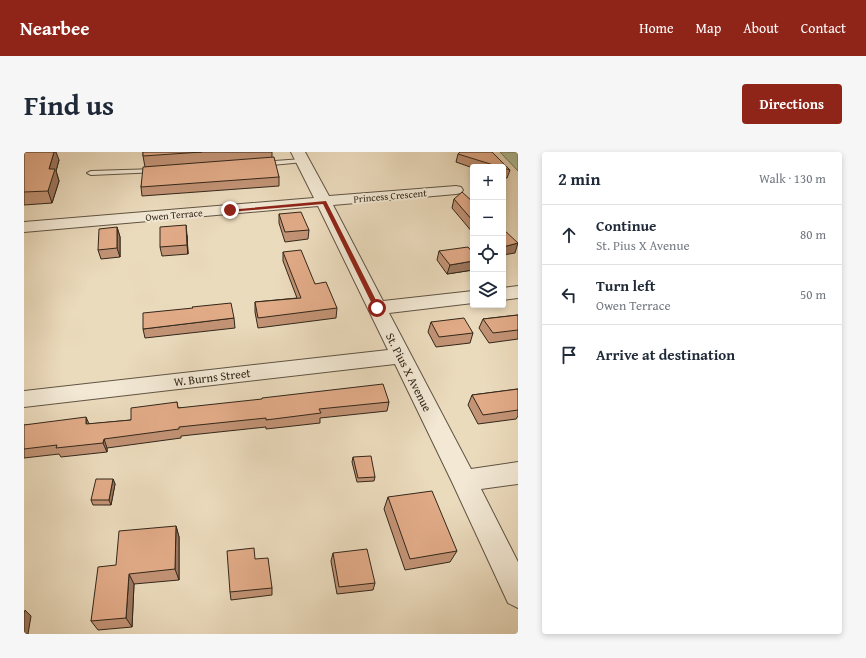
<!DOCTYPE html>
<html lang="en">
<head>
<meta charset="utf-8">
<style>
  body { margin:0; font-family:"Gentium Book Plus",serif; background:#f6f6f7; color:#1f2937 }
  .controls { position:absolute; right:12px; top:12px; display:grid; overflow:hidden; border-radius:4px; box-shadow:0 2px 6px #0003 }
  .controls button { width:36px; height:36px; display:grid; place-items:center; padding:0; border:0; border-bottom:1px solid #e0e1e3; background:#fff; color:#1f2937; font:20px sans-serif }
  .stop { position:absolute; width:12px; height:12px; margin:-9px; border:3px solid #8f2418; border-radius:50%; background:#fff }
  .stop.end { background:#8f2418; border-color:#fff; box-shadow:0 1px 4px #0008 }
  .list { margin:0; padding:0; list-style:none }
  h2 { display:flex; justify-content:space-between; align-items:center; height:52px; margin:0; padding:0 16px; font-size:17px }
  h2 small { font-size:13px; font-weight:400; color:#747a83 }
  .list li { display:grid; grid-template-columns:26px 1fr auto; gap:12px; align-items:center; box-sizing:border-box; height:60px; padding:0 16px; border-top:1px solid #e0e1e3 }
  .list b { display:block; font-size:15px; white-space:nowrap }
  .list p { margin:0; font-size:13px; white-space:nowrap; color:#747a83 }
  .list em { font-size:13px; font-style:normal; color:#747a83 }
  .icon { flex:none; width:22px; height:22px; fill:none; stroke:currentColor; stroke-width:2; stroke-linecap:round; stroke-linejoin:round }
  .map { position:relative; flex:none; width:494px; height:482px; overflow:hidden; border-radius:4px }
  header { display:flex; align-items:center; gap:24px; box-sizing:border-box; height:56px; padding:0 20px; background:#8f2418; color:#fff }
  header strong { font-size:19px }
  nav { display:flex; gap:22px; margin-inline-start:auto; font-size:14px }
  .intro { display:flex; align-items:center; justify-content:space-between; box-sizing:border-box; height:96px; padding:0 24px }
  h1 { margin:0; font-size:28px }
  .button { padding:10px 18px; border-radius:4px; background:#8f2418; color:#fff; font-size:14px; font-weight:700 }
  main { display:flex; gap:24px; padding:0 24px }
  aside { flex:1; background:#fff; border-radius:4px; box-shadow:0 2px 6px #0003 }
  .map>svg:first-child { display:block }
  .green { fill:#b1c196; stroke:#727458 }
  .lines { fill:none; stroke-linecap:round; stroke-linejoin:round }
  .service-casing { stroke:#605443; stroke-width:2 }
  .minor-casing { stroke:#605443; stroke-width:2 }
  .service { fill:#f2e8d4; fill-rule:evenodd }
  .minor { fill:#f2e8d4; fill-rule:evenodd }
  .wall { fill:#c29375; stroke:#32271a }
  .shaded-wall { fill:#9e785f; stroke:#32271a }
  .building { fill:#e2ab88; stroke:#32271a }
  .route { fill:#8f2418 }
  .labels { text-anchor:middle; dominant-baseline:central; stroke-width:4; stroke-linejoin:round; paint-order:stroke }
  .far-street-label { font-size:10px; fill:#32271a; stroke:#f2e8d4 }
  .street-label { font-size:12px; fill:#32271a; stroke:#f2e8d4 }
</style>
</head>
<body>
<header>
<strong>Nearbee</strong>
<nav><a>Home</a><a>Map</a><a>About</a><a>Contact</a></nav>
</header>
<div class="intro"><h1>Find us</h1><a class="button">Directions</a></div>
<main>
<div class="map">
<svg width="494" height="482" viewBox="0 0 494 482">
  <rect width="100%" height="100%" fill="#ebdbbd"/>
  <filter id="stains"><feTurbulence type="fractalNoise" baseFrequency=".005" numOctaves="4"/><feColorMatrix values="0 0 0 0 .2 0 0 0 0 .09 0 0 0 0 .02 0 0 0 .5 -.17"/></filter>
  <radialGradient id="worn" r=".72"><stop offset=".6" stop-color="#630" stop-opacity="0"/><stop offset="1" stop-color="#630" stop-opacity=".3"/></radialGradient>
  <!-- green -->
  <path class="green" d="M476,0H494V19Z"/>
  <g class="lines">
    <defs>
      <path id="service" d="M278,7L280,8V10L237,14L234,12L237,10Z
        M132,17L134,18V20L67,23L63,21L67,19Z"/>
      <path id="minor" d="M267,0H281L305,44L432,34L437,35L439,38L437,41L432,42L309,53L359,149L449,139V151L365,161L447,317L494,310V332L457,337L494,410V456L484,451L428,330L371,212L0,255V239L364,198L294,54L0,80V70L290,46Z
        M494,134V146L479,148V136Z"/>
    </defs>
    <!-- service casing -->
    <use href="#service" class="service-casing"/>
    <!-- minor casing -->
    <use href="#minor" class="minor-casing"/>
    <!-- service -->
    <use href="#service" class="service"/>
    <!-- minor -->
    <use href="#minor" class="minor"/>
  </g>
  <!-- wall -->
  <path class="wall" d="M0,0L35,8L32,19L35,29L28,51L0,53Z
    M119,0H248V6L255,25V34L118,44L117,35L121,15L119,4Z
    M436,0H468L486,18L483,26L479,25V15H449V16L432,10L434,2Z
    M430,47L449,50V81L428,56Z
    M255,62L285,78L284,87L261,90L255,71Z
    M93,75L96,85V105L77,107L74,98Z
    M163,83L164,102L138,104L136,95Z
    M415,99L449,101V118L423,122L413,108Z
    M259,100L291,132L313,156L312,166L234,176L231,160V150L273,146L259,109Z
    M494,163V187L465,191L455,176L459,167Z
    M210,166L211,176L121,186L119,177Z
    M407,170L449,181L446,191L412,195L404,180Z
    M494,237V264L492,267L454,272L444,253L448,243Z
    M153,250L154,256L365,250L363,259L296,266V271L242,277V275L157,284V286L83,296V300L37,305L35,302L0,306V273L65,272L107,268Z
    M329,305L351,325L350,329L333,330L328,310Z
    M89,327L91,332L87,353H69L67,348Z
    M364,345L433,399L426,410L381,418L360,357Z
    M152,374L155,385V428L110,432L108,475L74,478L67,469L92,413Z
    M309,401L351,431L349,438L313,442L307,409Z
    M231,407L248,436V443L207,448L206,440Z"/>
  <!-- shaded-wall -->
  <path class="shaded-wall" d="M30,0H32L35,8L32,19L35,29L28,51L24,39L25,17Z
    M162,73L163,83L164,102L163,93Z
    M93,75L96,85V105L93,96Z
    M494,91L491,101L479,103V95Z
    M449,109V118L423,122L426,113Z
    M62,265L66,274L62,272Z
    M80,287L83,296V300L79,291Z
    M89,327L91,332L87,353L85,348Z
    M152,374L155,385V428L151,417Z
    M105,422L110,432L108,475L102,466Z
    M1,458L7,464L4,482H0V462Z"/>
  <!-- building -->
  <path class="building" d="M0,0H30L25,17H31L24,39L0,40Z
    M119,0H178L119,4Z
    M436,0H468L486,18L479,16V15H476L434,2Z
    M250,5L255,25L117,35L119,15Z
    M438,40L449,50V69L430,47Z
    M277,60L285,78L261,80L255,62Z
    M162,73L163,93L136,95V75Z
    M93,75V96L74,98L75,77Z
    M479,77L494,91L479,95Z
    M444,95L449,101V109L426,113L415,99Z
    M277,98L291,132L302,130L313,156L234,166L231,150L277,146L259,100Z
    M207,151L210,166L119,177V161L169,156L168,155Z
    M494,163V178L469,181L459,167Z
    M440,166L449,181L415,185L407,170Z
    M359,232L365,250L295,257L297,261L242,268V266L155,275V277L80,287L79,291L32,296L33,293L0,297V273L62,265V272L107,268V256L153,250L154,256L238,247V246Z
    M494,237V258L459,263L448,243Z
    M347,304L351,325L334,326L329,305Z
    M72,327H89L85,348H67Z
    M408,339L433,399L386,407L364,345Z
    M152,374L151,417L105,422L102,466L67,469L74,415L92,413L95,379Z
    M230,396L231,407L244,406L248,436L206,440L203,399Z
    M343,397L351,431L315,435L309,401Z"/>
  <!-- route -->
  <path class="route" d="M302,49L356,156L355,157L350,156L299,52L206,60L204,58Z"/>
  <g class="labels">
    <!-- far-street labels -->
    <g class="far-street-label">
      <text transform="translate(366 44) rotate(-5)">Princess Crescent</text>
      <text transform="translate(150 63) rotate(-5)">Owen Terrace</text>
    </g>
    <!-- street labels -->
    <g class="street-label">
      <text transform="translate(385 220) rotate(63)">St. Pius X Avenue</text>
      <text transform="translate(188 225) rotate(-7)">W. Burns Street</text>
    </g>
  </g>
  <rect width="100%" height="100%" filter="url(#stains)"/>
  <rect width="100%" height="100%" fill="url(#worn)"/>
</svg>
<div class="controls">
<button>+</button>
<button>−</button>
<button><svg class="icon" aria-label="locate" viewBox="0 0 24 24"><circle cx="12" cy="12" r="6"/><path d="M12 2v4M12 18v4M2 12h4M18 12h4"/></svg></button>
<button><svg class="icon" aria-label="layers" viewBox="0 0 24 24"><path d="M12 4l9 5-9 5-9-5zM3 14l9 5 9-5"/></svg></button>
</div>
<div class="stop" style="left:353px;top:156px"></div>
<div class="stop end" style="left:206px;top:58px"></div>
</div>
<aside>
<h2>2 min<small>Walk · 130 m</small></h2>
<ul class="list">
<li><svg class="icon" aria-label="ahead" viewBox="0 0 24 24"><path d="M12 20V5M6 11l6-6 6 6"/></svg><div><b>Continue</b><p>St. Pius X Avenue</p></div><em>80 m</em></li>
<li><svg class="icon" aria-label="left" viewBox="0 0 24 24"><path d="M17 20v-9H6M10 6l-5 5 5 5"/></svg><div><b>Turn left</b><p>Owen Terrace</p></div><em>50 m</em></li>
<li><svg class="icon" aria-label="arrive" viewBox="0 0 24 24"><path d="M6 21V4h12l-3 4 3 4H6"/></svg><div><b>Arrive at destination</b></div></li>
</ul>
</aside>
</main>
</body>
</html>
